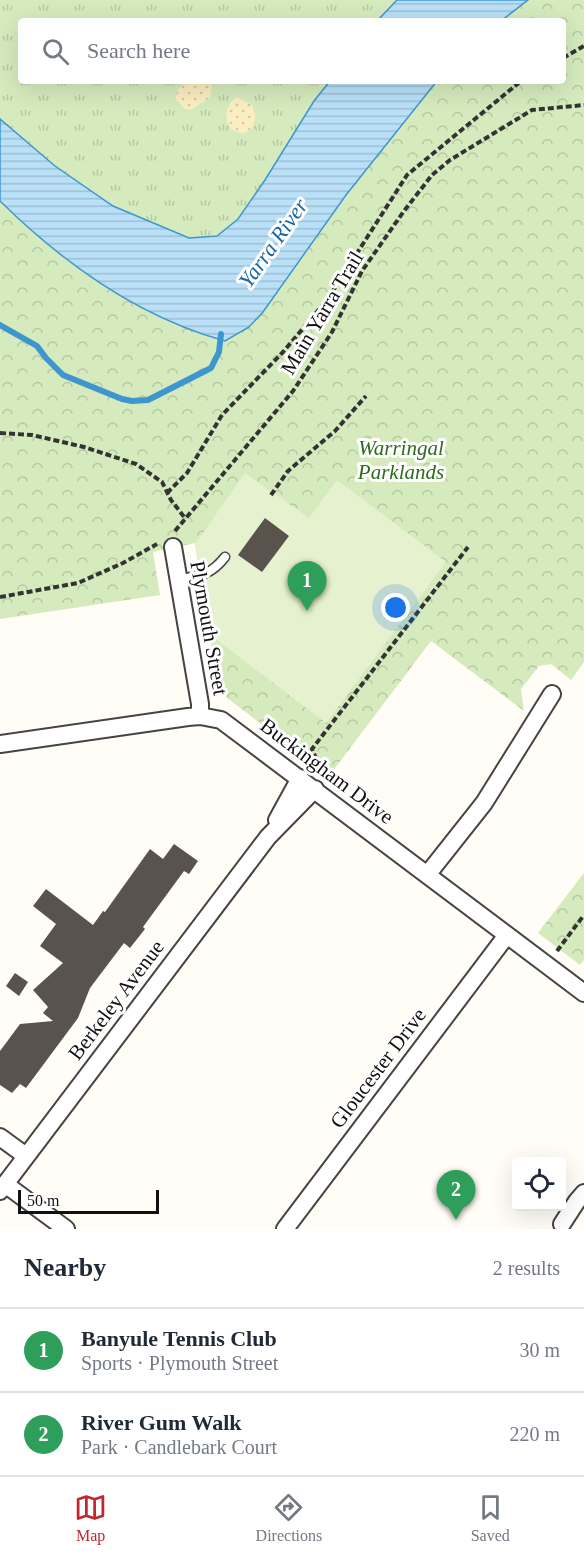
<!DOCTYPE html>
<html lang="en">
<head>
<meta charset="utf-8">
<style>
  body { margin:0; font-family:"Times New Roman",serif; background:#f6f6f7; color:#1f2937 }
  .controls { position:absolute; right:18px; bottom:18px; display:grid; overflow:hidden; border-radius:6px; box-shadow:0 6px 24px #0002 }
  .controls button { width:54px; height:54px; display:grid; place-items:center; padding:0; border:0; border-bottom:2px solid #e0e1e3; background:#fff; color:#1f2937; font:30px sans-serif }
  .scale { position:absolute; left:18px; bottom:15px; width:141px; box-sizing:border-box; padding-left:6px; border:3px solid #111; border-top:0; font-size:16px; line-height:21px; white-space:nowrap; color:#111; -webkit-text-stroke:4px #fff; paint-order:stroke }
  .you { position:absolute; left:396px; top:608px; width:21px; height:21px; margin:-15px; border:4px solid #fff; border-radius:50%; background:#1a73e8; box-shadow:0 0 0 9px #1a73e833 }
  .badge { display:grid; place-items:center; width:39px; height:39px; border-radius:50%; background:#c4262e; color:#fff; font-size:20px; font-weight:700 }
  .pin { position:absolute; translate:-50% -50px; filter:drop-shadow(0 2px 3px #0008) }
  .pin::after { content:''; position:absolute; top:32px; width:21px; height:18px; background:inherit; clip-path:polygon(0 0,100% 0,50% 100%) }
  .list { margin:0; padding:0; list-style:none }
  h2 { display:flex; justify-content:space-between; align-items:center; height:78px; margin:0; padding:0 24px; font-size:26px }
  h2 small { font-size:20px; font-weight:400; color:#747a83 }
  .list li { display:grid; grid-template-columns:39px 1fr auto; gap:18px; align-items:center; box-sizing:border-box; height:84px; padding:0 24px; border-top:2px solid #e0e1e3 }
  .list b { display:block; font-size:22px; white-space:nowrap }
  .list p { margin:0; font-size:20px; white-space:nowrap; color:#747a83 }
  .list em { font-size:20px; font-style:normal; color:#747a83 }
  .icon { flex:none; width:33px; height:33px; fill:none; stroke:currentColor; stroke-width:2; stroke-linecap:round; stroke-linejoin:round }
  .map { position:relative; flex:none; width:584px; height:1229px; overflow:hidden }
  .search { position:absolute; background:#fff; box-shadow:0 6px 24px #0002; left:18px; right:18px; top:18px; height:66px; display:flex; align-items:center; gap:15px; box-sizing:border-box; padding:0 21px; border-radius:6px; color:#747a83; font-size:22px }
  .sheet { height:246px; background:#fff }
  nav { display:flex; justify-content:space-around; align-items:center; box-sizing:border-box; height:84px; border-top:2px solid #e0e1e3; background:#fff; font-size:16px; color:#747a83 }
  nav a { display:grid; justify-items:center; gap:3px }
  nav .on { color:#c4262e }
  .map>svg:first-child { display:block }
  .grass { fill:url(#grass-tufts) }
  .sand { fill:url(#sand-dots) }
  .park { fill:url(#park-crowns) }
  .pitch { fill:#e6f2cf }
  .water { fill:url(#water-rules); stroke:#3f96cf; stroke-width:1.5 }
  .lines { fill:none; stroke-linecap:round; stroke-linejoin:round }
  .stream { stroke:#3f96cf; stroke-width:6 }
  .building { fill:#5a524d }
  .service-casing { stroke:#444; stroke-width:11 }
  .minor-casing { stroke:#444; stroke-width:20 }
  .path { stroke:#333; stroke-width:4; stroke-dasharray:6 3; stroke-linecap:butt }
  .service { stroke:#fff; stroke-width:8 }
  .minor { stroke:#fff; stroke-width:16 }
  .labels { text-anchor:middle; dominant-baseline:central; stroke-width:6; stroke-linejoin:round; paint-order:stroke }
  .street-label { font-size:21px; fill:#111; stroke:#fff }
  .park-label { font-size:21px; font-style:italic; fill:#2f6b1f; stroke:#fff }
  .water-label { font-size:22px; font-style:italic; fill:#1768a6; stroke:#fff }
</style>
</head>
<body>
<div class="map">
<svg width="584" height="1229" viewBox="0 0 584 1229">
  <defs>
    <pattern id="grass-tufts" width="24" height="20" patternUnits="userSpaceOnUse" patternTransform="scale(1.5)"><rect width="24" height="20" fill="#d5ebbd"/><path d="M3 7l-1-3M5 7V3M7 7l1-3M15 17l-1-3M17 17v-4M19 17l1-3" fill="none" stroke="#b6c8a1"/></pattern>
    <pattern id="sand-dots" width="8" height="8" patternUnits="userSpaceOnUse" patternTransform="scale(1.5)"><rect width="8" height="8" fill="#fbeec1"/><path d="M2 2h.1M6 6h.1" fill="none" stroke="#d6cba5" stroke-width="1.8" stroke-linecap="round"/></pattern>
    <pattern id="park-crowns" width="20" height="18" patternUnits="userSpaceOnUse" patternTransform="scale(1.5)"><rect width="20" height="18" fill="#d5ebbd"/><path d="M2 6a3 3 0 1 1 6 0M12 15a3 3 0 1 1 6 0" fill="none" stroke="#b6c8a1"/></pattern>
    <pattern id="water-rules" width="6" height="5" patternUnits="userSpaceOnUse" patternTransform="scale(1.5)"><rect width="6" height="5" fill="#b9e0f7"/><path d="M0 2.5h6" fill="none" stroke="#9ebfd3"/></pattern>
  </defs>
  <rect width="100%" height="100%" fill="#fffdf5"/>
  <!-- grass -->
  <path class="grass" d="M0,0H397L377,21H21V81H330L314,101L265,180L238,219L217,236L189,238L113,206L55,166L0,119Z"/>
  <!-- sand -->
  <path class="sand" d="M186,81H209L212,87L210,98L192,109H185L175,98L179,88Z
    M237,97L252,105C258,117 256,129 243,134L232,130C223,119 225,105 237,97Z"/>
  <!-- park -->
  <path class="park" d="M528,0H584V662L571,680L551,664L539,666L521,689L524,711L431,641L329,776L218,691L195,543L153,552L160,595L0,619V201C63,263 138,317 225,341L249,327L263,312L346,195L437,81H563V21H501Z
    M584,873V960L580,965L538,933Z"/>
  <!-- pitch -->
  <path class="pitch" d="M245,473L309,518L337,480L446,562L326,723L209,634L196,543Z"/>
  <!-- water -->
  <path class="water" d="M397,0H528L501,21H377Z
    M330,81H437L346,195L263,312L249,327L225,341C138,317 63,263 0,201V119L55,166L113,206L189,238L217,236L238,219L265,180L314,101Z"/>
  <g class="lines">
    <!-- stream -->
    <path class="stream" d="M0,325L37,346L46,358L63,375L122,399L132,401L148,400L211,368L219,352L221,334"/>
  </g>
  <!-- building -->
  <path class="building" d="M265,518L289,536L262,572L238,555Z
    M174,844L198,861L189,874L184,871L143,927L145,929L130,948L124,943L90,988L78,1018L26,1088L20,1084L12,1093L0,1085V1051L20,1024L53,1021L43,1013L48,1007L33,990L63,963L40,946L56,924L33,906L46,889L93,925L103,911L105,912L150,849L163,859Z
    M15,973L28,982L19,996L6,986Z"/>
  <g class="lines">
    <defs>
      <path id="service" d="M178,579C200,576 211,575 225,557"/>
      <path id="minor" d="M173,547L200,704V716
        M0,744L188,717L200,716L221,720L584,993
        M277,820L300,778
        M427,875L484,803L552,694
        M0,1137L26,1156
        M5,1184L66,1229
        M0,1191L268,837L315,789
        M562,1224L577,1201L584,1193
        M285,1229L507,935"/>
    </defs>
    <!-- service casing -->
    <use href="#service" class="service-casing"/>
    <!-- minor casing -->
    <use href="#minor" class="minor-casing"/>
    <!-- path -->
    <path class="path" d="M563,58L584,46
      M0,433L32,435L84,447L136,464L162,482L171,500L185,518
      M167,493L187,473L222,415L283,352L327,300L407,175L521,81
      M271,495L288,471L335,431L366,396
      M175,531L293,391L332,332L362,271L404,211L432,175L450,160L532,110L584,105
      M0,597L78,583L123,563L157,544
      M315,767L318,763L312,749L468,547
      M557,951L584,915"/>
    <!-- service -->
    <use href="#service" class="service"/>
    <!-- minor -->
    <use href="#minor" class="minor"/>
  </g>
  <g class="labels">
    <!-- street labels -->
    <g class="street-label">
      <text transform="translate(322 313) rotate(-59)">Main Yarra Trail</text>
      <text transform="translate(209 628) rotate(80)">Plymouth Street</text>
      <text transform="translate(327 771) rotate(37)">Buckingham Drive</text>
      <text transform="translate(116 1000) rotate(-53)">Berkeley Avenue</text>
      <text transform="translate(378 1068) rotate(-53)">Gloucester Drive</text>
    </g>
    <!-- park labels -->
    <g class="park-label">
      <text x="401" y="448">Warringal<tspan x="401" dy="24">Parklands</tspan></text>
    </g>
    <!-- water labels -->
    <g class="water-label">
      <text transform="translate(273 243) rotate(-55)">Yarra River</text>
    </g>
  </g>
</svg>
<div class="controls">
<button><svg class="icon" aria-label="locate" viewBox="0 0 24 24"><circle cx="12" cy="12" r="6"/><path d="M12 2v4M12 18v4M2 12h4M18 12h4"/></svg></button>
</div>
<div class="scale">50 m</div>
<div class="you"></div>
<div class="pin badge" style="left:307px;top:611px;background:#2e9e5b">1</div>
<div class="pin badge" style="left:456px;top:1220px;background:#2e9e5b">2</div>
<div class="search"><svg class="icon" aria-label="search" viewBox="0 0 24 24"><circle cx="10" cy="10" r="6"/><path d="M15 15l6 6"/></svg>Search here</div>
</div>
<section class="sheet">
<h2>Nearby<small>2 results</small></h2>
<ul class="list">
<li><span class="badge" style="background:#2e9e5b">1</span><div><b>Banyule Tennis Club</b><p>Sports · Plymouth Street</p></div><em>30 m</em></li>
<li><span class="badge" style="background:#2e9e5b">2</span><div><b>River Gum Walk</b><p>Park · Candlebark Court</p></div><em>220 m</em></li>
</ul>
</section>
<nav>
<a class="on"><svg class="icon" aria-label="map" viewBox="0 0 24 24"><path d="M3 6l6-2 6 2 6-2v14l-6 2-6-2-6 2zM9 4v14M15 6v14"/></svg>Map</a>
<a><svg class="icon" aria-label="directions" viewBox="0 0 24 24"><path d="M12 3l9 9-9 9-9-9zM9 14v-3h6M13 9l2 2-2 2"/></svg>Directions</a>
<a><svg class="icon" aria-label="saved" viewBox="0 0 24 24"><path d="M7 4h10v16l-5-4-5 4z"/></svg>Saved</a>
</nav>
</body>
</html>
